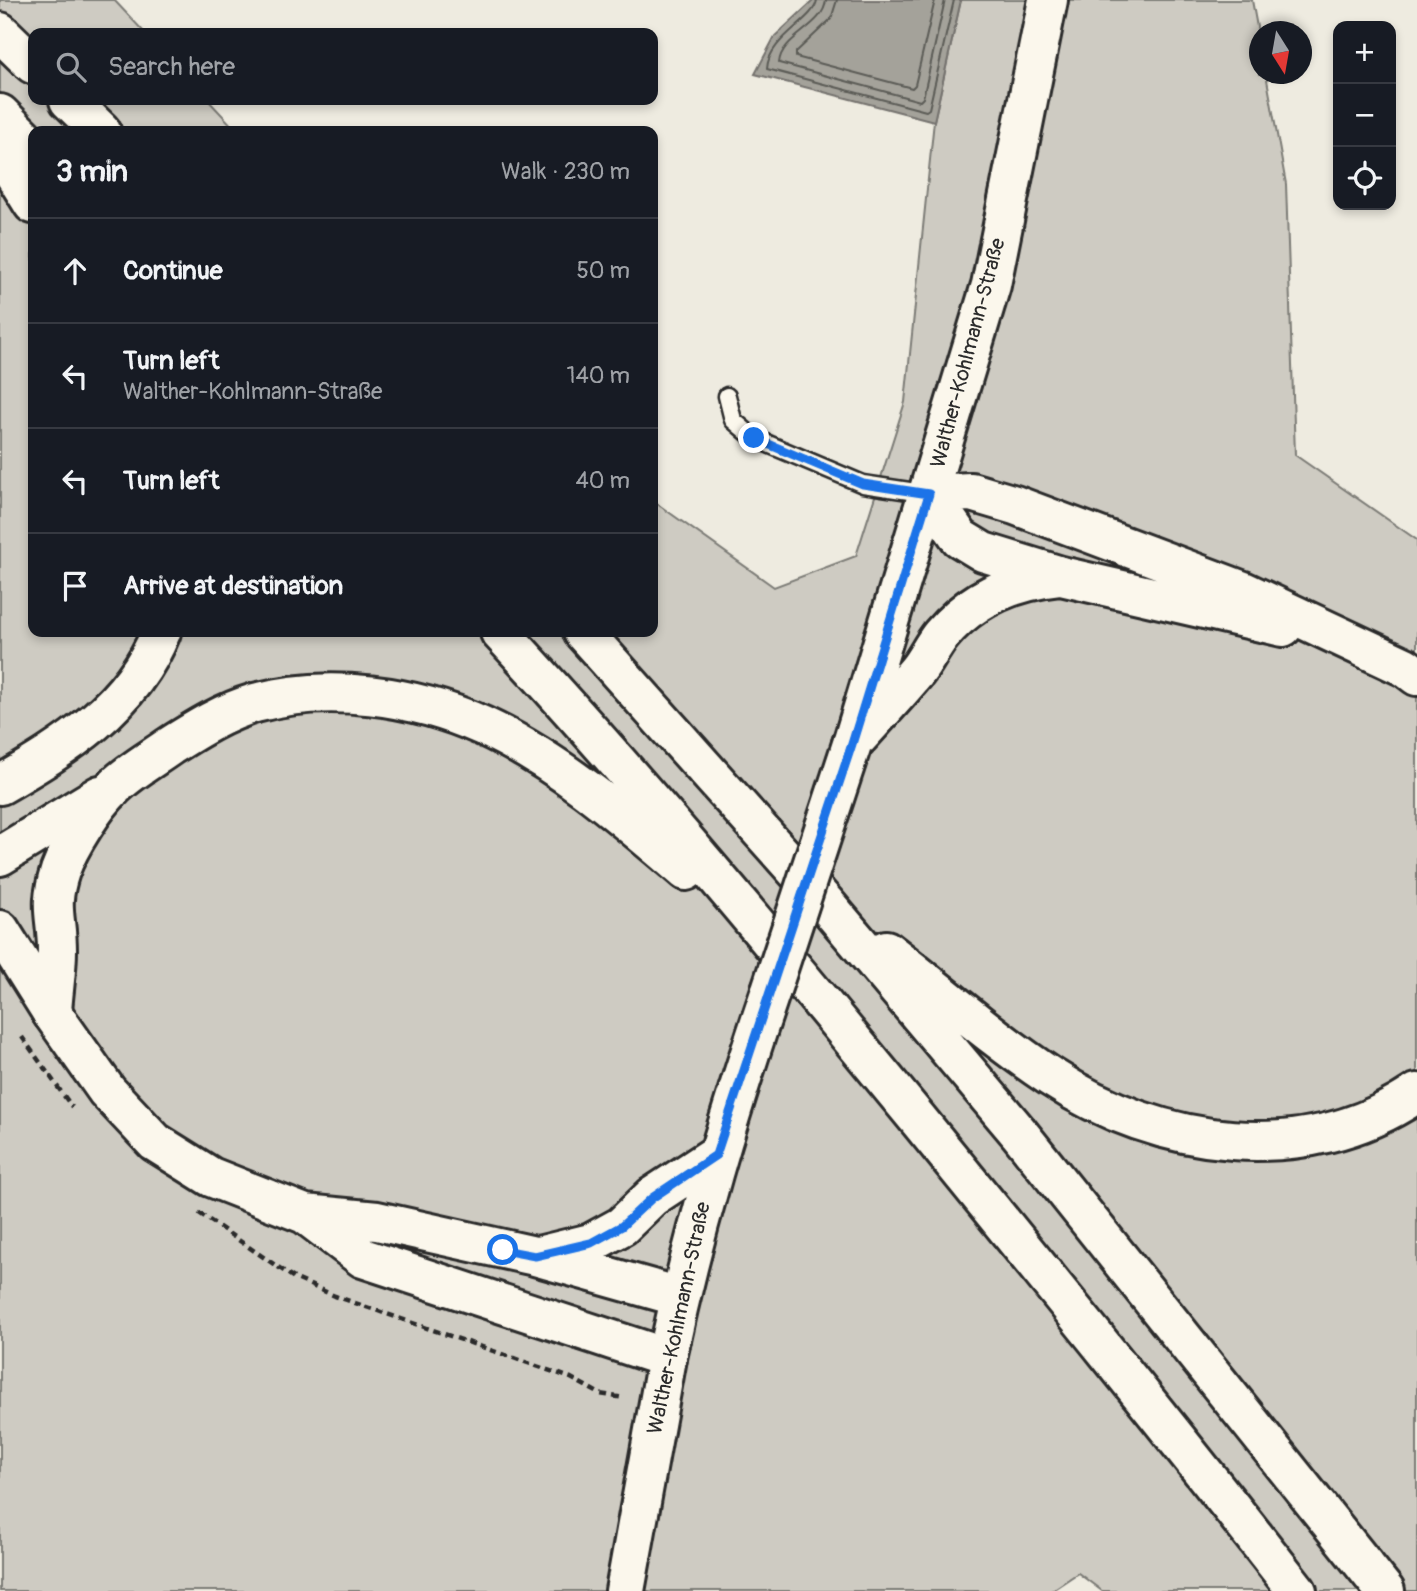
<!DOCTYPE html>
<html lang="en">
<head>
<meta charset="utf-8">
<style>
  body { margin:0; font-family:Pangolin,sans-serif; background:#20242c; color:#f1f3f6 }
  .controls { position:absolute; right:21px; top:21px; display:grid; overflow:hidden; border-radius:14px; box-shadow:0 4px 10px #0003 }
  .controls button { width:63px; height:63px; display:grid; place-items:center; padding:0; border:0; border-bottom:2px solid #363941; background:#171b24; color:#f1f3f6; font:35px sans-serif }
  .compass { position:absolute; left:1249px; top:21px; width:63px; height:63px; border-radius:50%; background:#171b24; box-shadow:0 4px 10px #0003; rotate:169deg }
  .stop { position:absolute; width:21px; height:21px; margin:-16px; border:5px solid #1a73e8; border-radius:50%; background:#fff }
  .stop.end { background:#1a73e8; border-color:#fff; box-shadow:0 2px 7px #0008 }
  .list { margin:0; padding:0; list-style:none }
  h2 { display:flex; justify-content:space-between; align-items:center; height:91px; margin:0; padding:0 28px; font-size:30px }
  h2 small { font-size:23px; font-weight:400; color:#9ea1a6 }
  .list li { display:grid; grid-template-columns:46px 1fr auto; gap:21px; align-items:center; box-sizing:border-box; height:105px; padding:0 28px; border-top:2px solid #363941 }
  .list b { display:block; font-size:26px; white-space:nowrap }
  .list p { margin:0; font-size:23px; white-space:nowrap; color:#9ea1a6 }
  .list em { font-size:23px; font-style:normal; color:#9ea1a6 }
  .icon { flex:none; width:38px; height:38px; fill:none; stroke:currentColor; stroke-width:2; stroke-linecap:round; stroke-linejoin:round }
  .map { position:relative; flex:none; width:1417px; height:1591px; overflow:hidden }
  .search { position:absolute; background:#171b24; box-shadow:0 4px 10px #0003; left:28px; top:28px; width:630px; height:77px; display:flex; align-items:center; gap:18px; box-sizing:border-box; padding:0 24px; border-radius:14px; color:#9ea1a6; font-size:26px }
  .panel { position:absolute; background:#171b24; box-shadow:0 4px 10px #0003; left:28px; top:126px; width:630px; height:511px; border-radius:14px }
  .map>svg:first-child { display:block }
  .green { fill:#cecbc2; stroke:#7c7b76; stroke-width:2 }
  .water { fill:#a4a29a; stroke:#74726e; stroke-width:2 }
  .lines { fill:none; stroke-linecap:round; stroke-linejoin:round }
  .shore { stroke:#5b5b57; stroke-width:2 }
  .lane-casing { stroke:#2b2b2b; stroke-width:21 }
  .secondary-casing { stroke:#2b2b2b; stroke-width:44 }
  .primary-casing { stroke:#2b2b2b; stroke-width:44 }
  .highway-casing { stroke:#2b2b2b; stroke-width:44 }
  .path { stroke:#2b2b2b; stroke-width:4.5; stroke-dasharray:7 5; stroke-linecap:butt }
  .lane { stroke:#fbf7ec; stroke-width:16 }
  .secondary { stroke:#fbf7ec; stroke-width:38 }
  .primary { stroke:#fbf7ec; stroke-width:38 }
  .highway { stroke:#fbf7ec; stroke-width:38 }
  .primary-bridge-casing { stroke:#2b2b2b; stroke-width:44; stroke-linecap:butt }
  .primary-bridge { stroke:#fbf7ec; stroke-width:38 }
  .route { stroke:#1a73e8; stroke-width:9 }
  .labels { text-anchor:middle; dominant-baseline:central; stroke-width:5; stroke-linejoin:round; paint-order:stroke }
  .street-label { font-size:21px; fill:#2b2b2b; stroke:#fbf7ec }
</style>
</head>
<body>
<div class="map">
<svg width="1417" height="1591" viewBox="0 0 1417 1591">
  <rect width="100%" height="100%" fill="#eeebe0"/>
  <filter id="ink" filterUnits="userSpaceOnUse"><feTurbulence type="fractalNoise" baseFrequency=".0143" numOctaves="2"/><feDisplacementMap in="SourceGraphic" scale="14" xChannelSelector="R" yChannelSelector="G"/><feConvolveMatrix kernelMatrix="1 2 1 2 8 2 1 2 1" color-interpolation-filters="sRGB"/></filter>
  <g filter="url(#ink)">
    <!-- green -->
    <path class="green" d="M0,0H114L145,33H33V100H208L237,131H33V632H653V501L774,587L856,556L905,402L934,121L961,0H1252L1259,38L1260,74H1266L1286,184L1295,455L1417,540V1591H1102L1078,1573L1051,1591H0Z"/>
    <!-- water -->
    <path class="water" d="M814,0H961L934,121L755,74L775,36Z"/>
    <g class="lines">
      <!-- shore -->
      <path class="shore" d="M817,0C815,20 768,38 767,69L926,111L929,109L954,0
        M826,0C824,27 781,36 779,63L920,101L923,98L945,0
        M837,0L831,19L796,52V57L912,88L915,85L935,0"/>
      <defs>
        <path id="lane" d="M727,396L733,420L754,438L863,484L929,494"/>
        <path id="secondary" d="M0,930L52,1013
          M625,1591L667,1358"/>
        <path id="primary" d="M852,744L991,285L1048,0
          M52,1013L107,1091L155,1142L211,1177L305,1214L377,1221L535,1256L680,1297
          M305,1214L363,1258L667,1358C694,1230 729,1114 771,990
          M538,1256L591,1243L622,1226L652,1197L716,1155"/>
        <path id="highway" d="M0,32L33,64
          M69,100L101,131
          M0,114L33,147
          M0,151L33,204
          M929,494L971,492L1015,505L1241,590L1405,667L1417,676
          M929,494L960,538L983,552L1061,576L1283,627
          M500,632C645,788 781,953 916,1117C1044,1274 1172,1431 1297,1591
          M583,632L826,904L1019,1133L1385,1591
          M852,744C874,720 896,696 917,671C926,660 932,646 941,635C972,598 1012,581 1059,576
          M0,785C67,746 131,707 161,632
          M0,856L100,795
          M886,950C941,992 993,1039 1051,1077C1159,1148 1306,1169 1417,1093
          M52,1013C53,992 57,971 57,950C57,916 48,908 60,871C69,846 95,805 114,787C130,771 152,759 170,746C197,729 224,712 255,703C328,683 414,695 483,726C559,761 623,817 686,871"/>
      </defs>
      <!-- lane casing -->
      <use href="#lane" class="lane-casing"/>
      <!-- secondary casing -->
      <use href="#secondary" class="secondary-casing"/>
      <!-- primary casing -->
      <use href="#primary" class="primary-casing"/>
      <!-- highway casing -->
      <use href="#highway" class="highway-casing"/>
      <!-- path -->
      <path class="path" d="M22,1037L72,1107
        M199,1213L294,1278L335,1296L571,1378L600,1394L624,1398"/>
      <!-- lane -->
      <use href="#lane" class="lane"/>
      <!-- secondary -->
      <use href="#secondary" class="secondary"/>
      <!-- primary -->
      <use href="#primary" class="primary"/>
      <!-- highway -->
      <use href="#highway" class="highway"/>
      <defs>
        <path id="primary-bridge" d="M771,990L852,744"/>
      </defs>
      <!-- primary-bridge casing -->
      <use href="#primary-bridge" class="primary-bridge-casing"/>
      <!-- primary-bridge -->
      <use href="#primary-bridge" class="primary-bridge"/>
    </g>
  </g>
  <g class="lines" filter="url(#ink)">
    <!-- route -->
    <path class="route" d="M503,1250L535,1256L591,1243L622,1226L652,1198L716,1155L852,744L929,494L863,484L754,438"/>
  </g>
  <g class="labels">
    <!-- street labels -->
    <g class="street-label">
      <text transform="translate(968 353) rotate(-75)">Walther-Kohlmann-Straße</text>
      <text transform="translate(679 1318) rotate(-78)">Walther-Kohlmann-Straße</text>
    </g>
  </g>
</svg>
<div class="controls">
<button>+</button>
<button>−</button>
<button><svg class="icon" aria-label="locate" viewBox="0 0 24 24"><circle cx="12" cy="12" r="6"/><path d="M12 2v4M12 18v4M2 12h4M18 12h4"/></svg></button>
</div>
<svg class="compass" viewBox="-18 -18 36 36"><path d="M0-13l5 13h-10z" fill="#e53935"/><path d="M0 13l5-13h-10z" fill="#9ea1a6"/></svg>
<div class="stop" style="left:503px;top:1250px"></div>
<div class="stop end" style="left:754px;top:438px"></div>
<div class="search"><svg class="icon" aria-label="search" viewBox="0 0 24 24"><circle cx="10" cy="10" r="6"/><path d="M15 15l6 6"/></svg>Search here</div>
<section class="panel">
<h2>3 min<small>Walk · 230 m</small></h2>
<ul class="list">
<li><svg class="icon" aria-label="ahead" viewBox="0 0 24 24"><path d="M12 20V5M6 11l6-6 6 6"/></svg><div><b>Continue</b></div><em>50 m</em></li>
<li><svg class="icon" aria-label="left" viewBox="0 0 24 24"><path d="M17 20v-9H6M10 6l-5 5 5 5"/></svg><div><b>Turn left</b><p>Walther-Kohlmann-Straße</p></div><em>140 m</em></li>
<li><svg class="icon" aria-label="left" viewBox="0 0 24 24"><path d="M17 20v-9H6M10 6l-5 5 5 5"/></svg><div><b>Turn left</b></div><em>40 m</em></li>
<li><svg class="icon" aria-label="arrive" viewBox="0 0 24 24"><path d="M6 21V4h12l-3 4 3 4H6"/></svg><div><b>Arrive at destination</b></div></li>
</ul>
</section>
</div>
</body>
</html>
